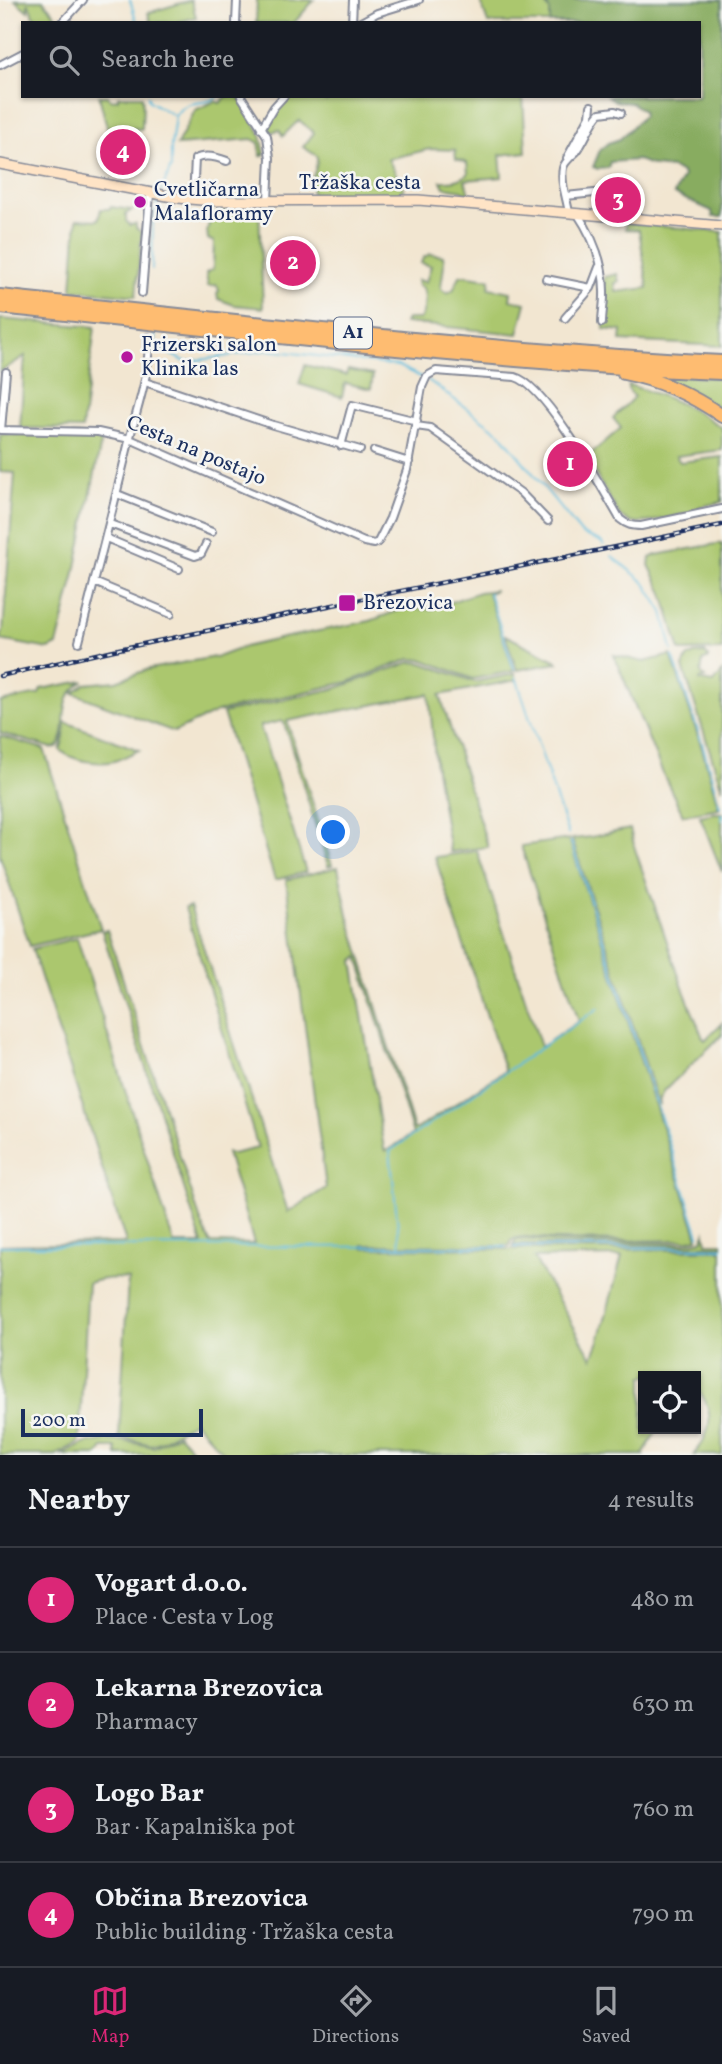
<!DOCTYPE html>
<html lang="en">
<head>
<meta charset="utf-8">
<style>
  body { margin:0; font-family:Vollkorn,serif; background:#20242c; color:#f1f3f6 }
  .controls { position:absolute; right:21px; bottom:21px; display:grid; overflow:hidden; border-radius:0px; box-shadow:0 2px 5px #0004 }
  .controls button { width:63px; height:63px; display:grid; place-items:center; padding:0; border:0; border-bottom:2px solid #363941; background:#171b24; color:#f1f3f6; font:35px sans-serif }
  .scale { position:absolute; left:21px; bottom:18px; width:182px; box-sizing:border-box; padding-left:7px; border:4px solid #1b2f5e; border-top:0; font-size:19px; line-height:24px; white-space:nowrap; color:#1b2f5e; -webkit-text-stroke:5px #f6f6f2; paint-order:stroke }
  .you { position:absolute; left:334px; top:833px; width:24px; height:24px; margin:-18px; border:5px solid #fff; border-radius:50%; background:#1a73e8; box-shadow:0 0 0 10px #1a73e833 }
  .badge { display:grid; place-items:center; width:46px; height:46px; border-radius:50%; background:#db2777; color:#fff; font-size:23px; font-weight:700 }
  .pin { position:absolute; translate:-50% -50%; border:4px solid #fff; box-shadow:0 2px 7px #0006 }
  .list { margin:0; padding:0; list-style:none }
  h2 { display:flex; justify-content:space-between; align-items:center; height:91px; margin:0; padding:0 28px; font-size:30px }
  h2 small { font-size:23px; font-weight:400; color:#9ea1a6 }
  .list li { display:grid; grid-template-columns:46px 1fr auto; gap:21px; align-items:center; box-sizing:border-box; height:105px; padding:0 28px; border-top:2px solid #363941 }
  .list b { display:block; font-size:26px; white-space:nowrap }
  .list p { margin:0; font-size:23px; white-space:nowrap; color:#9ea1a6 }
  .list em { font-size:23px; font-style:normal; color:#9ea1a6 }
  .icon { flex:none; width:38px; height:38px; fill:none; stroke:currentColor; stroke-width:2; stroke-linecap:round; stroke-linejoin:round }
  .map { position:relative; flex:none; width:722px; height:1455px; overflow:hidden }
  .search { position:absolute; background:#171b24; box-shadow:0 2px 5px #0004; left:21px; right:21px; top:21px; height:77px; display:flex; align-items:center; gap:18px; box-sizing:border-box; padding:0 24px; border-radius:0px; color:#9ea1a6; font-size:26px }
  .sheet { height:511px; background:#171b24 }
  nav { display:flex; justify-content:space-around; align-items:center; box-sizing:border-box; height:98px; border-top:2px solid #363941; background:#171b24; font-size:19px; color:#9ea1a6 }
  nav a { display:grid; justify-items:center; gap:4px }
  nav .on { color:#db2777 }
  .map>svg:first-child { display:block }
  .green { fill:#abc76e; stroke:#637b66; stroke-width:2; fill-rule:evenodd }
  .forest { fill:#88ac61; stroke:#526e60; stroke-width:2 }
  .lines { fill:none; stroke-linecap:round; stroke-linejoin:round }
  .stream { stroke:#5fbcdd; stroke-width:2 }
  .minor-casing { stroke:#868a98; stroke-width:10 }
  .secondary-casing { stroke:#868a98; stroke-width:12 }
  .motorway-casing { stroke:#868a98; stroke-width:16 }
  .minor { stroke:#fff; stroke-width:6 }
  .secondary { stroke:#ffe4c6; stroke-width:9 }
  .motorway { stroke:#febc71; stroke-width:12 }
  .rail-casing { stroke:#1b2f5e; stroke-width:4.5 }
  .rail { stroke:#f6f6f2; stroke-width:2; stroke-dasharray:5; stroke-linecap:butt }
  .poi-dot { fill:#b5179e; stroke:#f6f6f2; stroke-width:2.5 }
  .labels { text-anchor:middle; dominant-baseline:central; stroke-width:5; stroke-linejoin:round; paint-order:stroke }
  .shield { fill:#f6f6f2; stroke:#5d6b8a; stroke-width:2 }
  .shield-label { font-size:19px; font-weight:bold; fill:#1b2f5e }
  .street-label { font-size:21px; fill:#1b2f5e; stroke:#f6f6f2 }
  .poi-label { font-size:21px; fill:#1b2f5e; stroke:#f6f6f2; text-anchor:start }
</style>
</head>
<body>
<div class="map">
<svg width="722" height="1455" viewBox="0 0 722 1455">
  <rect width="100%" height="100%" fill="#f6f6f2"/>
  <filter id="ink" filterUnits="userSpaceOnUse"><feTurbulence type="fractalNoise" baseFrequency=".0143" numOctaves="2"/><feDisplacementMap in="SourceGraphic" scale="14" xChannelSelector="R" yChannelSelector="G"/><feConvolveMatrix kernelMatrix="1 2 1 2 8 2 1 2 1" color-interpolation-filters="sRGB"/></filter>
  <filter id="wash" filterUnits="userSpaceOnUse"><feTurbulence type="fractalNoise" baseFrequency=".00686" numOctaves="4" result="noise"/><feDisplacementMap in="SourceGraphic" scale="28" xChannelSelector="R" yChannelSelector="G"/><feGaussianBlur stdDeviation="1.57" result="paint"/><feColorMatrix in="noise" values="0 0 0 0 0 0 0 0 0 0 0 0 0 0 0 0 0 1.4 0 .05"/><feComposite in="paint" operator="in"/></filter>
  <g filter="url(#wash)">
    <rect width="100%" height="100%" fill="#f2e6d1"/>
    <!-- green -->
    <path class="green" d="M15,0H43C48,9 58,11 55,23H37L28,3V11Z
      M191,0L196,17L176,23H151L148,13Z
      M257,0H314L294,23H256Z
      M480,0H543L550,11V23H488Z
      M99,96H108L110,100L118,99V96H142C144,108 142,117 142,129L107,127Z
      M227,96H238L261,135L265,154L261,156L259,143L252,139L177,145L195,110L215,101L220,103Z
      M287,96H322L326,101L332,96H523L526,152L500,155L502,177L465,180L470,198L462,190L444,187L441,181C451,181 461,181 468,173L467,163L456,159L455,150L430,149L388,159L404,189L399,194L312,195L311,178L313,177C315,170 318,164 317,156L303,147L314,133L299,120L283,136L279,130L268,133L270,119Z
      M111,207L132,210L126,214V221L130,225L136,224V228L142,233L136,296L72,290L77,219L98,220L101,209H110Z
      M223,207L259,208L263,308L234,305L218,299L217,293L219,291L217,285L208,286L206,273L213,269L214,242L208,239L207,230L212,214L219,213Z
      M626,223L722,232V346L621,341L622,331L604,329V277L617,274L619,282L615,283L616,292L648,288L639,230L625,229Z
      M430,254L443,256C446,268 441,277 441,289L447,293L453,290L460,276L462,275L490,279L489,288L511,292L510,300L526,303L518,334L405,323L407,319H420C425,311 427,295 422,287L418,286L417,280L426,282L431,266L421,263L423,258Z
      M0,319L95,327L82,429L20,428L25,356L0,372Z
      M305,365L346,375L348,370L373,375L371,389L345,383L342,397L299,384Z
      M658,374L722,378V409L656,376Z
      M628,385C664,395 691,406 722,428V450L676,456L680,462L722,457V502L699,507L700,511L649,522L632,523L620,516L586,458L621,428L613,418L634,397L628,389Z
      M0,434L83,435L102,438L74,577L57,645L49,649L0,640L3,631L15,473L0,472Z
      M722,543V650L680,651L663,593L649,565L650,558L656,555Z
      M496,590L488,593L514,671L473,679L424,660L410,659L348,682L217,712L174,732L73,693L85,684L116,681L149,669L220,656L244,647L283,638L370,621L402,609H431L479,592Z
      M505,635L557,661L558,663L517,670Z
      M705,653L708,656V659L703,660L701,673L705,678L700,679V681L714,683L722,672V789L683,667L687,658L694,654Z
      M614,655L644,662L671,655L700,742L719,808L683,815L663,774Z
      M411,662L422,663L475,682L515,674L517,680L440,695L488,847L450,852L436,769L429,694L287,721L332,865L328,866L284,723L282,721L260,726L306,872L275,880L223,713L337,688Z
      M84,681C53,700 72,729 57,747L52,748L0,733V702L39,694L41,689Z
      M65,722L139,750C131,753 122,759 114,761C97,765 73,761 60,750L64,738Z
      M0,736L44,749L101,929L30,946L0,856Z
      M714,813H722V872L700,816Z
      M630,829L635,849L683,988L703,1038L705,1040L722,1023V1035L665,1090L660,1098L659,1105L572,839L591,837Z
      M569,839L698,1238L689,1240C644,1241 600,1241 555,1240C541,1240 525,1233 512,1240L509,1246L363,1245V1248L722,1250V1455H694C711,1433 717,1410 696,1388V1376H643V1429H658L643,1454L644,1455H226L194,1421L162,1441L152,1445L119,1437L128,1279C114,1277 102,1278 88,1283L79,1443L56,1455H0V1245L126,1243L32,949L77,938L174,1244H202L102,931L107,930L200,1219L210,1243L254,1244L227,1153L232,1154L258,1148L185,908L190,906L288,1212L326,1188L286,880L338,867L348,915L414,1129H417L505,1071L435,857L477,851L541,1047L579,1021L521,846ZM358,957L413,1134L386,1151L384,1149L380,1125L353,961ZM622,1256L599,1341L592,1358L534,1258Z
      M705,1233L707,1243H722V1246L513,1245L516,1240L525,1239L564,1242L686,1243L699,1241L703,1239Z
      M178,1434L197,1455H117L116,1448H103L98,1455H61L84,1444L105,1440L124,1441L154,1447Z"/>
    <!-- forest -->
    <path class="forest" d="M543,0H722V217H713L712,211L674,194L683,177L682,173L672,168L654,166L638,160L610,162L608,168L598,169L593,167L600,150L608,143L620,139L643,116V111L632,103L615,101L608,96H699V23H550V11Z"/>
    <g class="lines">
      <!-- stream -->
      <path class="stream" d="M130,0L137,23
        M148,96L149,101L175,116L171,146V167L161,192
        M175,116C188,96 202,108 219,96
        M152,269L153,218L159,197
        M154,331L156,344L170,354L186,362L269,350L398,366L423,378
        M428,380L500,433L582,534L600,541L604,545
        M612,556L644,582L663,612L672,650
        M489,593L514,669
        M673,656L703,746L720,807
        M516,677L568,834
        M721,814L722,820
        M571,842L699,1235
        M0,1246L506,1247
        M400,1246L390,1151L599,1008
        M515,1247L722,1248"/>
    </g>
  </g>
  <g filter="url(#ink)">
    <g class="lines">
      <defs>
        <path id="minor" d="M62,23L83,0
          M236,23L237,0
          M352,23L353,0
          M359,23L377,13L419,0
          M0,65L23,53
          M241,96L267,136L270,158L268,201
          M261,129L274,107L284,96
          M567,158L590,116L591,106
          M566,196L604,192L617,187
          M193,199L195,159C205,154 217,157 227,161
          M569,213C567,199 560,182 563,168C564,162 572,156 577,151C586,139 590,124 600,113L615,111L621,113
          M577,213C593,237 605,266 604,296C604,305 602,314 602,323
          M546,279L591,288
          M142,293L150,194
          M565,318L591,288L599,267
          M145,382L273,425L360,450
          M416,426L430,428L521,493L548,521
          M0,430L98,432L130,439L364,542L374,544L378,542L390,518L407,470L422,387L427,376L436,371L515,377C546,385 603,490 620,519C627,525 632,526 641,526L722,509
          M1,430L6,372
          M341,446L352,405L417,421
          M374,451L409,462
          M117,494L212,532
          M110,524L195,556L201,554L206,544
          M106,538L179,569
          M94,582L171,614
          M79,642C96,574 114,506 130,437C138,405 151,371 148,337"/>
        <path id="secondary" d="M0,164L178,198L213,201L418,200L722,226"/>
        <path id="motorway" d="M0,296C240,321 481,350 722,362
          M0,307C240,332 481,363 722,373
          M624,373C660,380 692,395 722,416"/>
      </defs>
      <!-- minor casing -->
      <use href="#minor" class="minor-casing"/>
      <!-- secondary casing -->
      <use href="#secondary" class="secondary-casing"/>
      <!-- motorway casing -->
      <use href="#motorway" class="motorway-casing"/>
      <!-- minor -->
      <use href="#minor" class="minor"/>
      <!-- secondary -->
      <use href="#secondary" class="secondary"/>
      <!-- motorway -->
      <use href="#motorway" class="motorway"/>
      <defs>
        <path id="rail" d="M0,676L114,650L722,525"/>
      </defs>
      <!-- rail casing -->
      <use href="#rail" class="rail-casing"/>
      <!-- rail -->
      <use href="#rail" class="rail"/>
    </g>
  </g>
  <!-- markers -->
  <g class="poi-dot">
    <circle cx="140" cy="202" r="7"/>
    <circle cx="127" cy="357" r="7"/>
    <rect x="338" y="594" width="18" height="18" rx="3.5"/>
  </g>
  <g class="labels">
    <!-- shield labels -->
    <rect class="shield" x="334" y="317.5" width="38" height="31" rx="5"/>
    <g class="shield-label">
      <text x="353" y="333">A1</text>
    </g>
    <!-- street labels -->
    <g class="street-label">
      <text x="360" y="183">Tržaška cesta</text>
      <text transform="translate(196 451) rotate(23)">Cesta na postajo</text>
    </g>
    <!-- poi labels -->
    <g class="poi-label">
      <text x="154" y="190">Cvetličarna<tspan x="154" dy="24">Malafloramy</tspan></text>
      <text x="141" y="345">Frizerski salon<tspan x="141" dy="24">Klinika las</tspan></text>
      <text x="363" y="603">Brezovica</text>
    </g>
  </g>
</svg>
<div class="controls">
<button><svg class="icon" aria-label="locate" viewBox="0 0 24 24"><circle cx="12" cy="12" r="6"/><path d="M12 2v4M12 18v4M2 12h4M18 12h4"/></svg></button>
</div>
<div class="scale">200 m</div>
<div class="you"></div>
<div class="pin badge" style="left:570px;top:464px">1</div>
<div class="pin badge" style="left:293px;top:263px">2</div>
<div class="pin badge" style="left:618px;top:200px">3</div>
<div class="pin badge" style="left:123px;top:152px">4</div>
<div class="search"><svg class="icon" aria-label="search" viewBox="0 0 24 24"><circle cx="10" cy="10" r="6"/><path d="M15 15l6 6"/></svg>Search here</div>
</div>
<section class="sheet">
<h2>Nearby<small>4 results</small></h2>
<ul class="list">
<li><span class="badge">1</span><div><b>Vogart d.o.o.</b><p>Place · Cesta v Log</p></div><em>480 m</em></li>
<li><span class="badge">2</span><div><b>Lekarna Brezovica</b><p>Pharmacy</p></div><em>630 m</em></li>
<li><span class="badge">3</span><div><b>Logo Bar</b><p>Bar · Kapalniška pot</p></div><em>760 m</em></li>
<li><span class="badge">4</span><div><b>Občina Brezovica</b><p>Public building · Tržaška cesta</p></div><em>790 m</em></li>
</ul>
</section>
<nav>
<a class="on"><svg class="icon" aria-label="map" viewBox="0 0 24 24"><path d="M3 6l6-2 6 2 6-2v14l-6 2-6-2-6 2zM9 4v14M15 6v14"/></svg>Map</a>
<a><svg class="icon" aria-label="directions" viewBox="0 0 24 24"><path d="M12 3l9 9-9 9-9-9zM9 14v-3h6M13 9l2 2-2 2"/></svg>Directions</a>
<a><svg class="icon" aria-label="saved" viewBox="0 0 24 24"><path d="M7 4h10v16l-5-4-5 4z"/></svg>Saved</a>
</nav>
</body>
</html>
